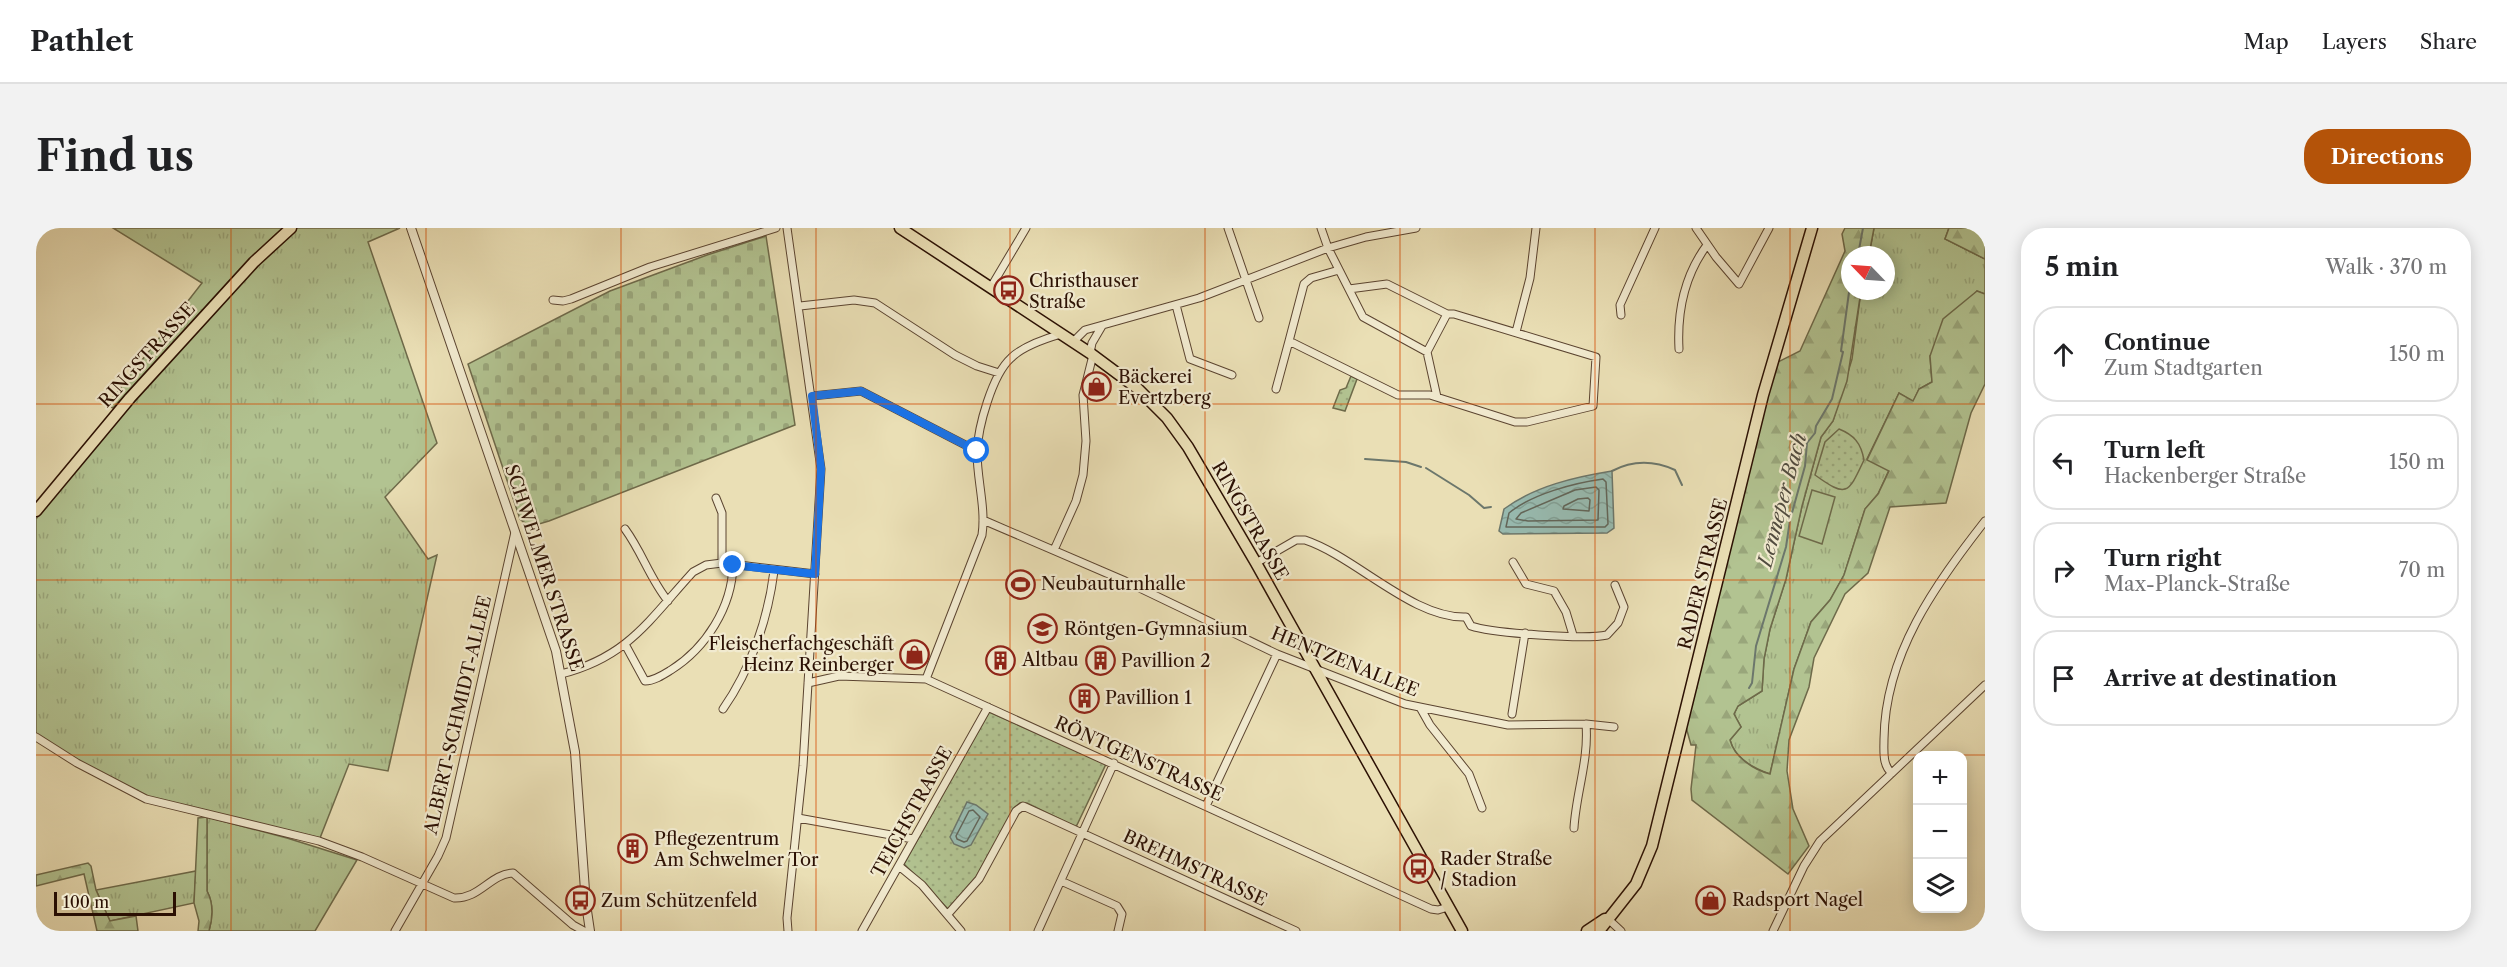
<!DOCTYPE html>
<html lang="en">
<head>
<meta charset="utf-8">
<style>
  body { margin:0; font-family:"Libre Caslon Text",serif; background:#f2f2f2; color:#202124 }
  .controls { position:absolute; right:18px; bottom:18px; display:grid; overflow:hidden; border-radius:12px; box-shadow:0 3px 15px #0003 }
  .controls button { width:54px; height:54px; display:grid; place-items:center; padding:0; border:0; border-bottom:2px solid #e0e0e0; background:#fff; color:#202124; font:30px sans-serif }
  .compass { position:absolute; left:1805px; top:18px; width:54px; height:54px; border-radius:50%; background:#fff; box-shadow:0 3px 15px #0003; rotate:295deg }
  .scale { position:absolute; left:18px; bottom:15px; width:122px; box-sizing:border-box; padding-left:6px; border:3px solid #2b1003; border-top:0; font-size:16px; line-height:21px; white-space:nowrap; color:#2b1003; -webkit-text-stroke:4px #f1eacf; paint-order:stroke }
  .stop { position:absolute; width:18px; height:18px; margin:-14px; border:4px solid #1a73e8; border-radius:50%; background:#fff }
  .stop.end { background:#1a73e8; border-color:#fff; box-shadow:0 2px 6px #0008 }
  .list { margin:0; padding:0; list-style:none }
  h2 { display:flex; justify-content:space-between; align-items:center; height:78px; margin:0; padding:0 24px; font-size:26px }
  h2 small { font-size:20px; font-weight:400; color:#757577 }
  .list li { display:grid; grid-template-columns:39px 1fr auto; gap:18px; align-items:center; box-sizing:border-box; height:96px; margin:0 12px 12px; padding:0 12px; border:2px solid #e0e0e0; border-radius:24px }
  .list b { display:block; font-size:22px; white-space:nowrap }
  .list p { margin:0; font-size:20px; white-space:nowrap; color:#757577 }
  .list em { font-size:20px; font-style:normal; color:#757577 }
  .icon { flex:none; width:33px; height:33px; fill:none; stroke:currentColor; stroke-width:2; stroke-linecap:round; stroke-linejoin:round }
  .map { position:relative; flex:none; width:1949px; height:703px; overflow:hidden; border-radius:24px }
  header { display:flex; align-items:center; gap:36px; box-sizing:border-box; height:84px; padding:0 30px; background:#fff; border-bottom:2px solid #e0e0e0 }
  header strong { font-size:28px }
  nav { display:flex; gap:33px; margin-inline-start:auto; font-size:21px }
  .intro { display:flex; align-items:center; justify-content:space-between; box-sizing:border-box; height:144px; padding:0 36px }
  h1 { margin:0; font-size:42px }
  .button { padding:15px 27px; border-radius:24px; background:#b45309; color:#fff; font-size:21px; font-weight:700 }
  main { display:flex; gap:36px; padding:0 36px }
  aside { flex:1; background:#fff; border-radius:24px; box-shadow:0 3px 15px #0003 }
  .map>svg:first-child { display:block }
  .grass { fill:url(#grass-tufts); stroke:#6e6a4a; stroke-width:1.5 }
  .forest { fill:url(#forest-firs); stroke:#6e6a4a; stroke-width:1.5 }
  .cemetery { fill:url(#cemetery-stones); stroke:#6e6a4a; stroke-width:1.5 }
  .park { fill:url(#park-dots); stroke:#6e6a4a; stroke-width:1.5 }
  .pitch { fill:#b2c391; stroke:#6e6a4a; stroke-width:1.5 }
  .water { fill:url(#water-waves); stroke:#6c776c; stroke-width:1.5 }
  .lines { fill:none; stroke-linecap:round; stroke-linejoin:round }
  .shore { stroke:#62665a; stroke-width:1.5 }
  .stream { stroke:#6c776c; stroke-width:2 }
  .minor-casing { stroke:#5b4430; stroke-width:9 }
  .tertiary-casing { stroke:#5b4430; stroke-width:10 }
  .primary-casing { stroke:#2b1003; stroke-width:13 }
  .minor { stroke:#f1eacf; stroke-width:7 }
  .tertiary { stroke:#f1eacf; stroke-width:8 }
  .primary { stroke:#eadfb5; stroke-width:10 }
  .route { stroke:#1a73e8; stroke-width:8 }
  .grid { fill:none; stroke:#d5520b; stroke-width:1.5; stroke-opacity:0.55 }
  .labels { text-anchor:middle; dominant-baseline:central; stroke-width:4.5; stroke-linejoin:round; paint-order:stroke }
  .poi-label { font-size:18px; fill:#2b1003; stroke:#f1eacf; text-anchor:start }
  .street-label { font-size:18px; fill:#2b1003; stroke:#f1eacf }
  .water-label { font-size:20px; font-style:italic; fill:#514c40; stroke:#f1eacf }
</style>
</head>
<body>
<header>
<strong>Pathlet</strong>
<nav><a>Map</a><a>Layers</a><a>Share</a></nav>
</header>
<div class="intro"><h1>Find us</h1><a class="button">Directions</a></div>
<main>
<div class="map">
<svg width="1949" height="703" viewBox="0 0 1949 703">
  <defs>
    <pattern id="grass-tufts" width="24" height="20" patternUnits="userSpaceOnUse" patternTransform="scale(1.5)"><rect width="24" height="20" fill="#b2c391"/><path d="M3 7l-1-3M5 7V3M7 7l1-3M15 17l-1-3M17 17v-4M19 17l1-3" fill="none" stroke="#99a67b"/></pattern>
    <pattern id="forest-firs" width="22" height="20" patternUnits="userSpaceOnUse" patternTransform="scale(1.5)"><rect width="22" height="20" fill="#b2c391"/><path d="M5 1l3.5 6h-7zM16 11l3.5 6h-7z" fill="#99a67b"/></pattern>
    <pattern id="cemetery-stones" width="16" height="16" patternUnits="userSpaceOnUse" patternTransform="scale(1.5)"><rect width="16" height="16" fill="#b2c391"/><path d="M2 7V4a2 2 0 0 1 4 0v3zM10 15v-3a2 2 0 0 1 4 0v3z" fill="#99a67b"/></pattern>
    <pattern id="park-dots" width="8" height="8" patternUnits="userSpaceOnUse" patternTransform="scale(1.5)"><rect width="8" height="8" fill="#b2c391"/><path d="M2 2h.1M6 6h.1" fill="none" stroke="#99a67b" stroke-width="1.8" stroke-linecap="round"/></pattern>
    <pattern id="water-waves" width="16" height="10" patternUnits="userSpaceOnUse" patternTransform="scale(1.5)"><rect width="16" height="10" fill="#98bcb2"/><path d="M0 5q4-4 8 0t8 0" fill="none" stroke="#83a197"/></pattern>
  </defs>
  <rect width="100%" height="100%" fill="#eadfb5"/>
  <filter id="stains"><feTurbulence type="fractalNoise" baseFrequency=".00333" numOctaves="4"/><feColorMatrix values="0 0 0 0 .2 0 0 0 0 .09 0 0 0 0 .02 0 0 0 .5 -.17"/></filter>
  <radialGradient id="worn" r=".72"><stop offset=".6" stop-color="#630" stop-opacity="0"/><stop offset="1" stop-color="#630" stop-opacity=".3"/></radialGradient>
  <!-- grass -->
  <path class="grass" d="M77,0H247L209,36L77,180L71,177L166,55Z
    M261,0H364L332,14L401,215L349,269L392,331L401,327L352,543L313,536L284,610L115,570L39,532L0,506V291L79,193L219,39Z
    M1838,0H1913L1909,11L1949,31V66L1941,63L1894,128L1896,154L1883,161L1877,174L1863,165L1831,231L1853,242L1842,266L1829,281L1808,347L1794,372L1775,394L1758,441L1734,546C1717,540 1698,529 1694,512L1705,499L1698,486L1702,478L1726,463L1728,431L1734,401L1750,351L1766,278L1785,209L1797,193L1816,131L1825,63H1850V27H1833Z
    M171,589L251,610L321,632L279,703H173C177,689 178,676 171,663Z
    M160,643L158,675L74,693L60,662Z"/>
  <!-- forest -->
  <path class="forest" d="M1809,0H1838L1833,27H1814V63H1825L1811,153L1797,193L1785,209L1766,278L1750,351L1734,401L1728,431L1726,463L1702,478L1698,486L1705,499L1694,512C1698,529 1718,542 1734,546L1758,441L1775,394L1794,372L1808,347L1829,281L1842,266L1853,243L1831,232L1863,165L1877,173L1883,161L1896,154L1894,128L1907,91L1941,63L1949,66V156L1935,185L1910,275L1854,279L1832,345L1809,366L1778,430L1773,459L1753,512L1751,543L1757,581L1773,618L1752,646L1656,572L1655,561L1660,517H1655L1650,499L1740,135L1764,123L1809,23L1806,6Z
    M1913,0H1949V31L1909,11Z
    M171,589V663C178,676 177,689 173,703H162L163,693L158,675L162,590Z
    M52,635L55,638L60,662L74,693L100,688L102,703H61L48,646L0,658V647Z"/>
  <!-- cemetery -->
  <path class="cemetery" d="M730,8L759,197L513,293L493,299L484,291L432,136L574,63L671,27Z"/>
  <!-- park -->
  <path class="park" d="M1315,148L1321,151L1309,183L1297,180L1304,162L1310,160Z
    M1803,201C1818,207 1825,215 1828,232C1812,266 1811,270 1779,247L1789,214Z
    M953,484L1070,536L1040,599L991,575H984L979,579L940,649L912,681L868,636Z"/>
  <!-- pitch -->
  <path class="pitch" d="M1776,262L1799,269L1786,316L1763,308Z"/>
  <!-- water -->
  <path class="water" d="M1576,243L1578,300L1571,305L1467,306L1463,303L1468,281C1499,258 1539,249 1576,243Z
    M931,574L940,577L952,586L935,617L928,620L918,616L914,609Z"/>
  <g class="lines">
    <!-- shore -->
    <path class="shore" d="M1567,251L1570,254L1572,296L1569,299H1470L1473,285C1496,266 1538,255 1567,251Z
      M1560,259L1563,262L1562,292L1492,293L1480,291L1485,285L1539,262Z
      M1552,270L1554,272L1553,283L1527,281L1528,278L1542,271Z
      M937,582L944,589L931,613L928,614L921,611L920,608L933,583Z"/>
    <!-- stream -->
    <path class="stream" d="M1822,27L1827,0
      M1329,231L1370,234L1385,239
      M1390,240L1433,267L1448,280L1455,279
      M1576,243C1597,232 1617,232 1639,242L1646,257
      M1713,460L1716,455L1720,418L1750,319L1754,292L1769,238L1771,215L1779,205L1780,198L1796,171L1807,124L1805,123L1814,57"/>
    <defs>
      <path id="minor" d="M751,0L785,241L767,538L751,690L752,703
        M1192,0L1223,90
        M1285,0L1292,20L1327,89L1391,124
        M1660,0L1680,29L1703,56L1733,0
        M1303,42L1275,50L1268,56L1253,113L1362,167H1394L1479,194H1491L1557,178L1560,129L1418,86H1411L1391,124L1401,169
        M955,59L990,0
        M1313,61L1351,56L1411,86
        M517,72L527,73L535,71L614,39L740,0
        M1140,77L1154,131L1196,147
        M764,78L818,72L839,75L919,127L941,138L963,145
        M1585,87L1584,77L1619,0
        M1480,104L1494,50L1500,0
        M1037,114L1049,102L1163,70L1292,20L1330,9L1380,0
        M1643,121C1641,83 1648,48 1671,17
        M1054,125L1056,115L1066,98
        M1240,161L1253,113
        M776,168L825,163L941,223
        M680,270L686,285V335
        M947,292L1089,353L1241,426L1369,476L1472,497L1550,496L1578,499
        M589,301C606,324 614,351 632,373
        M1018,322L1040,273L1047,247L1050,213L1047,167L1057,127
        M1477,334L1490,356L1518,363L1530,384L1537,407
        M1220,335L1260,312H1269C1320,329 1377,391 1430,389L1435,398C1456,405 1549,412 1571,407L1582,395L1588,379L1579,357
        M590,418L609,453C618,453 627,447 635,442C670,420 696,379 697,337
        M525,446C592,429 613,392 657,344L670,337L686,335L779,346
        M890,451L946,307C950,280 941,252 941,224C942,199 956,147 975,130C987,118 1008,111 1025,106
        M772,455L803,448L890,451L1395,681L1402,682L1412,679
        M687,481C715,441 732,391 738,343
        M1385,481L1394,497L1433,546L1446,580
        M1476,486L1489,405
        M0,509L41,535L110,571L283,613L326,629L418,670C444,671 454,646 477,645L537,697L548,703
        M1856,545C1846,538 1848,521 1848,511C1849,426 1899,357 1949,293
        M1170,578L1241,426
        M762,590L877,611
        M1538,600C1540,565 1553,532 1550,496
        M863,638L886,657L925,703
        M1025,653L1081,678L1086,686L1082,703
        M912,686L943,651L980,583L987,578L1260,703
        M1571,690L1585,703
        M359,703L402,628L410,610L479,304
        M826,703L952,479
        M1002,703L1078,535
        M1737,703L1768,638L1784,613L1949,457"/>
      <path id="tertiary" d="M375,0L520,423L539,524L550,676L554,703"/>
      <path id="primary" d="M864,0L1054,125L1101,160L1131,190L1152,219L1220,335L1426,703
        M0,283L94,170L218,34L255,0
        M1551,703L1569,691
        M1563,703L1600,656L1616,618L1727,167L1776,0"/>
    </defs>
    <!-- minor casing -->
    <use href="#minor" class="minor-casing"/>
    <!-- tertiary casing -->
    <use href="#tertiary" class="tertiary-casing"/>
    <!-- primary casing -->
    <use href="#primary" class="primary-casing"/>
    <!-- minor -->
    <use href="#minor" class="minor"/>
    <!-- tertiary -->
    <use href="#tertiary" class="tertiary"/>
    <!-- primary -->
    <use href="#primary" class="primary"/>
  </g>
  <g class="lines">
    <!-- route -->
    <path class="route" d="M697,337L779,346L785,241L776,168L825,163L941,223"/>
  </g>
  <!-- grid -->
  <path class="grid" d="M195,0V703M390,0V703M585,0V703M780,0V703M974,0V703M1169,0V703M1364,0V703M1559,0V703M1754,0V703M0,176H1949M0,352H1949M0,527H1949"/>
  <!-- icons -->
  <defs>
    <symbol id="bus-ring" viewBox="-11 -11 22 22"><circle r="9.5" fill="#f1eacf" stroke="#8f2418" stroke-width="1.5"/><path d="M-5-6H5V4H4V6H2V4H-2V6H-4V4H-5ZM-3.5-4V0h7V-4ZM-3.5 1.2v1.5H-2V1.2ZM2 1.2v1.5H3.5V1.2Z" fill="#8f2418"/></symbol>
    <symbol id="shop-ring" viewBox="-11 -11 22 22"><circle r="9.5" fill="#f1eacf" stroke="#8f2418" stroke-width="1.5"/><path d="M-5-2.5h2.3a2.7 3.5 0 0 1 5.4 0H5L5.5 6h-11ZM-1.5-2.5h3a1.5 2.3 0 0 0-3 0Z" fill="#8f2418"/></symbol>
    <symbol id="stadium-ring" viewBox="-11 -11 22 22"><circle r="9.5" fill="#f1eacf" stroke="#8f2418" stroke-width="1.5"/><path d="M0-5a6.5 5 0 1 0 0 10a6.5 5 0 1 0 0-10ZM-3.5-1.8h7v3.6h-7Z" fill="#8f2418"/></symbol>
    <symbol id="school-ring" viewBox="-11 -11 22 22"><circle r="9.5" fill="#f1eacf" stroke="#8f2418" stroke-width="1.5"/><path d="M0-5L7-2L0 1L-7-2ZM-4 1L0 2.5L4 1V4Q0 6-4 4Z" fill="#8f2418"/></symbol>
    <symbol id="building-ring" viewBox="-11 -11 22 22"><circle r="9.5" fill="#f1eacf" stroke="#8f2418" stroke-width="1.5"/><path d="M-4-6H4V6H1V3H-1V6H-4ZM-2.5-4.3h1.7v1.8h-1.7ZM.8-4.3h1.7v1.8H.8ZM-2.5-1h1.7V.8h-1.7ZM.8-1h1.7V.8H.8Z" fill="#8f2418"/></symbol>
  </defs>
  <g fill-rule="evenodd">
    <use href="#bus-ring" x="956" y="46" width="33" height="33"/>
    <use href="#shop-ring" x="1044" y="142" width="33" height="33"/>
    <use href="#stadium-ring" x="968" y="340" width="33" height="33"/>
    <use href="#school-ring" x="990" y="384" width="33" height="33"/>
    <use href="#shop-ring" x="862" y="410" width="33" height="33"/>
    <use href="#building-ring" x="948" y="416" width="33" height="33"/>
    <use href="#building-ring" x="1048" y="416" width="33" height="33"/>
    <use href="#building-ring" x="1032" y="454" width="33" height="33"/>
    <use href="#building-ring" x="580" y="604" width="33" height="33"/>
    <use href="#bus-ring" x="1366" y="624" width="33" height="33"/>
    <use href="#shop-ring" x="1658" y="656" width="33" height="33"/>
    <use href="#bus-ring" x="528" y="656" width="33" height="33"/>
  </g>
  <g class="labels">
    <!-- poi labels -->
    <g class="poi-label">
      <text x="993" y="53">Christhauser<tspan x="993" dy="21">Straße</tspan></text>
      <text x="1082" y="149">Bäckerei<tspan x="1082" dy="21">Evertzberg</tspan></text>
      <text x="1005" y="356">Neubauturnhalle</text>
      <text x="1028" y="401">Röntgen-Gymnasium</text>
      <text x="858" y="416" text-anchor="end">Fleischerfachgeschäft<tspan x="858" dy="21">Heinz Reinberger</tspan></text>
      <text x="986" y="432">Altbau</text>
      <text x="1085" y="433">Pavillion 2</text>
      <text x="1069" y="470">Pavillion 1</text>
      <text x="618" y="611">Pflegezentrum<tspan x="618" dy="21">Am Schwelmer Tor</tspan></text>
      <text x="1404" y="631">Rader Straße<tspan x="1404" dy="21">/ Stadion</tspan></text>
      <text x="1696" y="672">Radsport Nagel</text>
      <text x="565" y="673">Zum Schützenfeld</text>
    </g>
    <!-- street labels -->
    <g class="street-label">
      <text transform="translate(111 127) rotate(-48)">RINGSTRASSE</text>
      <text transform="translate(1214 293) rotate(60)">RINGSTRASSE</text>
      <text transform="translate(508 340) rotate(72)">SCHWELMER STRASSE</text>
      <text transform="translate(1667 346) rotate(-76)">RADER STRASSE</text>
      <text transform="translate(1309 434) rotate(22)">HENTZENALLEE</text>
      <text transform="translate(422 487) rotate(-77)">ALBERT-SCHMIDT-ALLEE</text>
      <text transform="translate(1103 531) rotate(24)">RÖNTGENSTRASSE</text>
      <text transform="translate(876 584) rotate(-61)">TEICHSTRASSE</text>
      <text transform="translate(1159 640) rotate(25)">BREHMSTRASSE</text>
    </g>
    <!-- water labels -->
    <g class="water-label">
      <text transform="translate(1746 272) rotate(-75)">Lenneper Bach</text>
    </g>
  </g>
  <rect width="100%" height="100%" filter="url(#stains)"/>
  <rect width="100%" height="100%" fill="url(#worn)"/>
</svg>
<div class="controls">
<button>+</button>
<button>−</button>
<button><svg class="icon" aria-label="layers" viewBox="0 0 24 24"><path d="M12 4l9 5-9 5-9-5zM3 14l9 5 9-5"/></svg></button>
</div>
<svg class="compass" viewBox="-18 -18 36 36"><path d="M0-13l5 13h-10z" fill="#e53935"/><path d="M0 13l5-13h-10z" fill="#757577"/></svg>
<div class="scale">100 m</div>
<div class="stop" style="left:941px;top:223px"></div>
<div class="stop end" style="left:697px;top:337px"></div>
</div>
<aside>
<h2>5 min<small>Walk · 370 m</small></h2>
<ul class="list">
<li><svg class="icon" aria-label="ahead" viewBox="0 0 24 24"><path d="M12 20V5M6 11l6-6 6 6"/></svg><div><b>Continue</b><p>Zum Stadtgarten</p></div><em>150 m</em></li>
<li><svg class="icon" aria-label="left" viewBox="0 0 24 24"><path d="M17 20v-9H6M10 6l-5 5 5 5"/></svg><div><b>Turn left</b><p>Hackenberger Straße</p></div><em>150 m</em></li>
<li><svg class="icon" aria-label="right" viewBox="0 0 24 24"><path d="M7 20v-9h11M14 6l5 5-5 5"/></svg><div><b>Turn right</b><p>Max-Planck-Straße</p></div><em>70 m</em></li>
<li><svg class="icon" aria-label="arrive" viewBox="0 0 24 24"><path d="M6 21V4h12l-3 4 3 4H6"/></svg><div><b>Arrive at destination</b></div></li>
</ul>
</aside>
</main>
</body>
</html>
